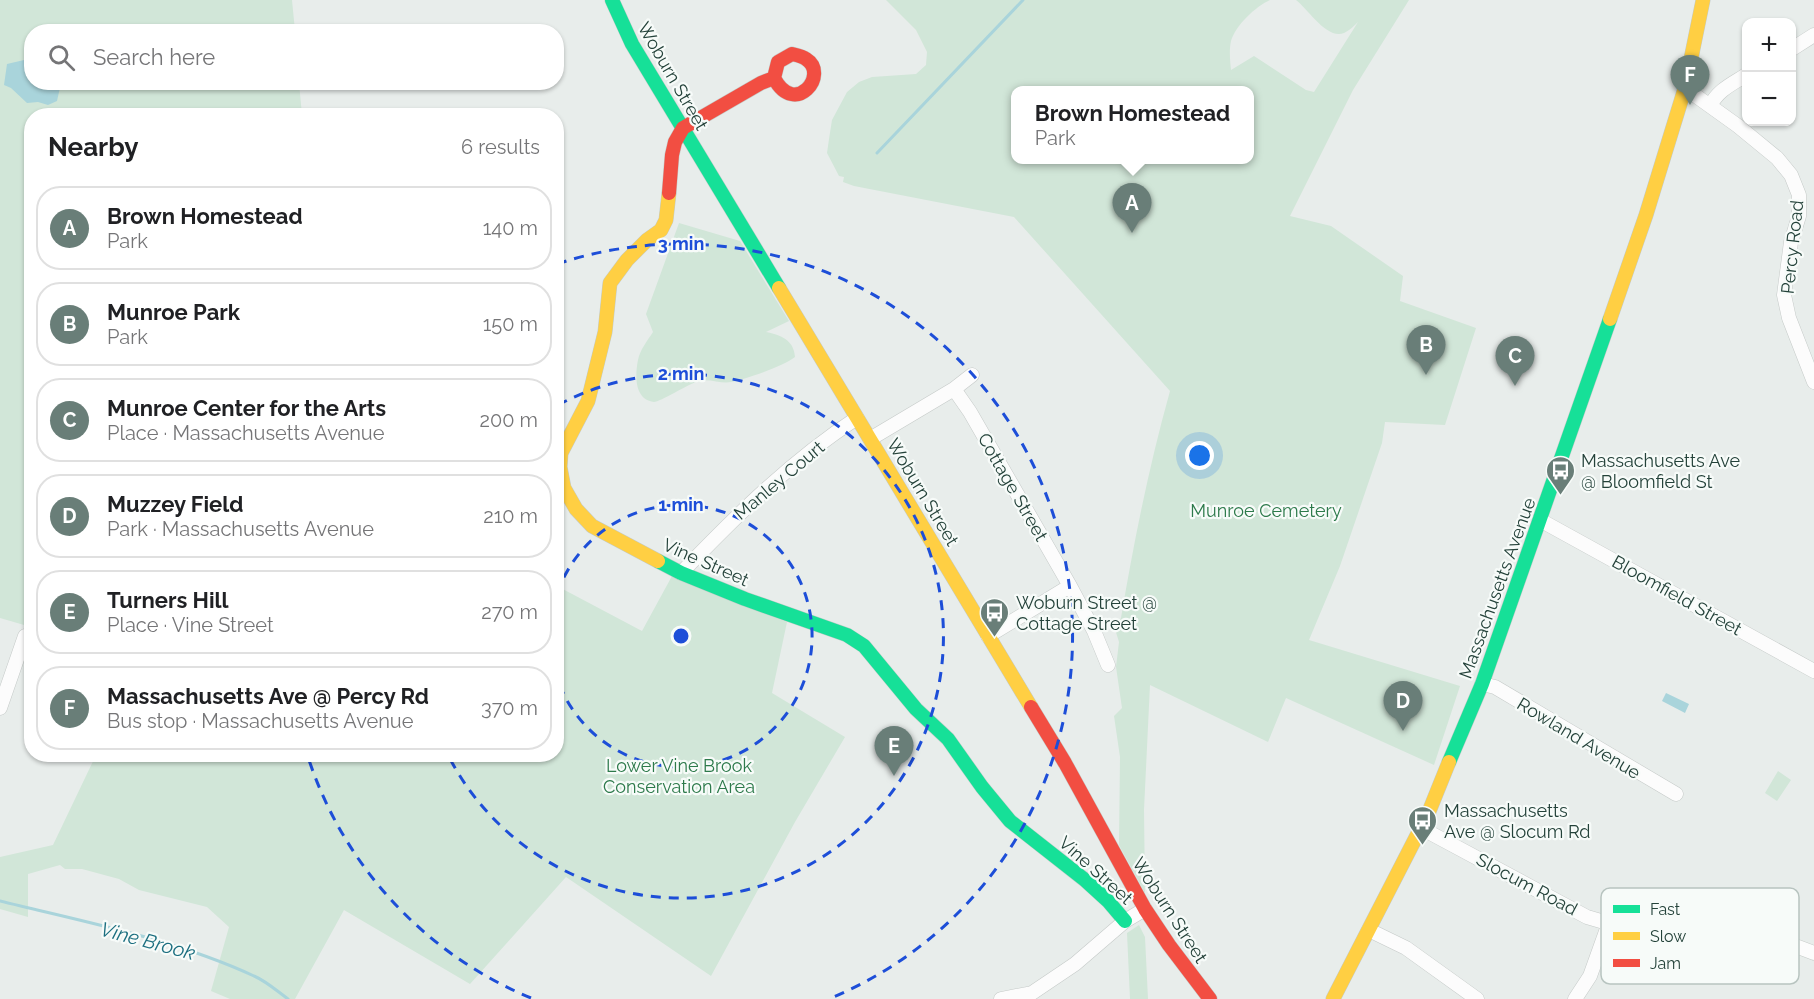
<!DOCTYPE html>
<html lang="en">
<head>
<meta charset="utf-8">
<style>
  body { margin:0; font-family:Raleway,sans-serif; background:#f2f2f2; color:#202124 }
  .controls { position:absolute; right:18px; top:18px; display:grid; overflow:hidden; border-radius:12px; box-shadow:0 2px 4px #0004 }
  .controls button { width:54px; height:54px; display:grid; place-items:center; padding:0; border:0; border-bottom:2px solid #e0e0e0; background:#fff; color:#202124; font:30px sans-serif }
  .you { position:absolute; left:1200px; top:456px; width:21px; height:21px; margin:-15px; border:4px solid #fff; border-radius:50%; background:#1a73e8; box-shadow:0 0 0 9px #1a73e833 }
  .badge { display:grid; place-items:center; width:39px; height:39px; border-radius:50%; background:#697e78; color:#fff; font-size:20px; font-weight:700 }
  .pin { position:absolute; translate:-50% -50px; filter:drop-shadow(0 2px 3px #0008) }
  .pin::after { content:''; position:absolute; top:32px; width:21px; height:18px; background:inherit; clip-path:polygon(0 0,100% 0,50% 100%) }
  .popup { position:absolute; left:1011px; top:86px; width:243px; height:78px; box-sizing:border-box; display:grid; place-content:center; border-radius:12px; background:#fff; filter:drop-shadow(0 2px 4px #0005); font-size:20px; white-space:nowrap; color:#757577 }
  .popup b { font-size:22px; color:#202124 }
  .popup::after { content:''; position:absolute; left:50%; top:100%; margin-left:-12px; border:12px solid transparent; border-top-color:#fff }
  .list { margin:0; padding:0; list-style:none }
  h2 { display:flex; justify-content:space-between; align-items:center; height:78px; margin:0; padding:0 24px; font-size:26px }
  h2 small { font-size:20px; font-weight:400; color:#757577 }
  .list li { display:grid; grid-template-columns:39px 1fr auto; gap:18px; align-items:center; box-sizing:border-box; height:84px; margin:0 12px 12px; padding:0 12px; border:2px solid #e0e0e0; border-radius:24px }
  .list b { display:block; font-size:22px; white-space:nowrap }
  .list p { margin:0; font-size:20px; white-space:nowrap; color:#757577 }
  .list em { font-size:20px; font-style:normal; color:#757577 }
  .icon { flex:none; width:33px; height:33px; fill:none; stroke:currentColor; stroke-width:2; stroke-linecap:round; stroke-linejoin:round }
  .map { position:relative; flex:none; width:1814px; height:999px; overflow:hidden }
  .search { position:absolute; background:#fff; box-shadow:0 2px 4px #0004; left:24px; top:24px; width:540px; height:66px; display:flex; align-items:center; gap:15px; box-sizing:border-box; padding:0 21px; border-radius:24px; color:#757577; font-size:22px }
  .panel { position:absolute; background:#fff; box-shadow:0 2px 4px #0004; left:24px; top:108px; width:540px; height:654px; border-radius:24px }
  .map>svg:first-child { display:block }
  .green { fill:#d1e6d8; fill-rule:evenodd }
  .water { fill:#a9d4db }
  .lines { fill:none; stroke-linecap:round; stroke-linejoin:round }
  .stream { stroke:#a9d4db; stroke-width:3 }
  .street-casing { stroke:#c5cac8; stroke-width:15 }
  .fast-casing { stroke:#c3cbc8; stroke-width:15 }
  .slow-casing { stroke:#c3cbc8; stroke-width:15 }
  .jam-casing { stroke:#c3cbc8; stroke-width:15 }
  .street { stroke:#fcfcfc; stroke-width:14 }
  .fast { stroke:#16e098; stroke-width:14 }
  .slow { stroke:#ffcf43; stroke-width:14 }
  .jam { stroke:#f24e42; stroke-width:14 }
  .ring { fill:none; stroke:#1d4ed8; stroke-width:3; stroke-dasharray:10 8 }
  .labels { text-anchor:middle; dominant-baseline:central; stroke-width:4.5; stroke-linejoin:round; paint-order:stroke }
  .street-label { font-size:18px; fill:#24423a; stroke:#f7fbf9 }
  .poi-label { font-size:18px; fill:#24423a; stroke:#f7fbf9; text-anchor:start }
  .park-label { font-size:18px; fill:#2d7a4b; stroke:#f7fbf9 }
  .water-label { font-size:20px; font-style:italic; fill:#1c6f80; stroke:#f7fbf9 }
  .key { fill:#f7fbf9; stroke:#b8c4c0; stroke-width:1.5 }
  .key-label { font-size:16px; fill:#24423a }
  .centre { fill:#1d4ed8; stroke:#f7fbf9; stroke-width:3 }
  .ring-label { font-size:18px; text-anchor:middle; font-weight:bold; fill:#1d4ed8; stroke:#f7fbf9; stroke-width:4.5; stroke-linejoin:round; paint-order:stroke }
</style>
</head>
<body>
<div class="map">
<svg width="1814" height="999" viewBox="0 0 1814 999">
  <rect width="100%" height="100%" fill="#e8edeb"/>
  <!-- green -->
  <path class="green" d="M0,0H292L295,31L32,32V82L299,83L302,115L32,116L31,627L0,618Z
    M886,0H1270C1255,7 1236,25 1231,41C1229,50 1230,60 1231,70L1254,56L1306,90L1314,92L1358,22C1355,25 1349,31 1344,33C1327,40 1308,9 1296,0H1409L1353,90L1290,216L1331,226L1403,276L1400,301L1476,328L1445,425L1385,422L1382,443L1340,566L1309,640L1460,686L1434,765L1286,698L1268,742L1150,685L1144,810L1145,893L1119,845L1120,757L1114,716L1122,708L1116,667L1119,642L1115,629L1121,618C1134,541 1149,466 1170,391L1014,217L854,186L843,182L844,177L839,176L827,153L829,139L832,120L847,92L859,82L872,77L916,74L926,65L927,52L916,30ZM1015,91H1249V160H1015Z
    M679,223L740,241L789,321L766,332C781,335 794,340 795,357C784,366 746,379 731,382C721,384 709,378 699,381C688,384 660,402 654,402C634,400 635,375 638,360C640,350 647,341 653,332L646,314Z
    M672,576L787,622L772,693L845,737L795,822L711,976L566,877L470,984L344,910L295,999H230L211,991L229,927L207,907L139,890L119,879L82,869H65L60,865L28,874V917L0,909V857L53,845L96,755L556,754L557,586L642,631Z
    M1778,771L1791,780L1777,801L1765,793Z
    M1139,925L1145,937L1148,999H1130L1127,933Z"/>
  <!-- water -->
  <path class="water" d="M24,60L31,61L32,82L61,83L57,101L48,105L38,102L27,103L11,88L4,85L7,64Z
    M1666,693L1689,704L1685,713L1662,701Z"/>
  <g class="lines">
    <!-- stream -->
    <path class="stream" d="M877,153L1023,0
      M0,901C85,922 174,939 254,976C266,981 277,991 288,999"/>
    <defs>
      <path id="street" d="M1792,49L1814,35
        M1685,88L1738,126L1777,158L1791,175L1799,195V216L1791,242L1784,295L1789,318L1814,382
        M1710,106C1718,90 1732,84 1746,75
        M954,389L970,412L1070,586L1094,631L1108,665
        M870,439L954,389L972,375
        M1540,520L1814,671
        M681,573C735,517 791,461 857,418
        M988,636L1070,586
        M1482,684L1495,687L1676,794
        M0,708L25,636
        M1421,828L1587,917L1628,929L1678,935L1754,937L1785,942L1814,953
        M1369,930L1406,948L1477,999
        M1001,999L1032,993L1075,964L1125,921L1145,909
        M1575,999L1590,976L1609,923"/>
      <path id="fast" d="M612,0L632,44L779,288
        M658,561L681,573L745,599L847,635L864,646L916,709L948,739L982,787L1010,821L1085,880L1108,901L1125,921
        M1449,762L1482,684L1610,319"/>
      <path id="slow" d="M779,288L1031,707
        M1610,319L1646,215L1685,88L1703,0
        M658,561L592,526L576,509L564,488L560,467L561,453L588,401L605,332L610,283L627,260L647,240L661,230L666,220L669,193
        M1333,999L1428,814L1449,762"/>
      <path id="jam" d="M669,193L672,155L675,142L683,128L761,83L774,78C795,118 830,74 806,59C802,56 796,55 792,54L778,62L774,78
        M1031,707L1065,763L1145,909L1169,945L1210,999"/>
    </defs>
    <!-- street casing -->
    <use href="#street" class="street-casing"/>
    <!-- fast casing -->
    <use href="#fast" class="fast-casing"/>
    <!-- slow casing -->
    <use href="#slow" class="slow-casing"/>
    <!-- jam casing -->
    <use href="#jam" class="jam-casing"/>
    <!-- street -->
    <use href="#street" class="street"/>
    <!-- fast -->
    <use href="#fast" class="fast"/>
    <!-- slow -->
    <use href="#slow" class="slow"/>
    <!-- jam -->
    <use href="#jam" class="jam"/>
  </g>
  <!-- distance rings -->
  <g class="ring">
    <path d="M557 594A131 131 0 1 1 557 678"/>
    <path d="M558 405A262 262 0 1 1 448 755"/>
    <path d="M531 998A392 392 0 0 1 308 757M557 264A392 392 0 0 1 831 998"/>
  </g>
  <!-- icons -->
  <defs>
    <symbol id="bus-pin" viewBox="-11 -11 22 30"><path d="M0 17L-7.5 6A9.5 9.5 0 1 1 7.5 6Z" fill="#697e78" stroke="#f7fbf9"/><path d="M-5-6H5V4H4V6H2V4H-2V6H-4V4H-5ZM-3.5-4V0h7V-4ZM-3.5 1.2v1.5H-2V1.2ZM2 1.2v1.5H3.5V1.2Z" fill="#fff"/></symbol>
  </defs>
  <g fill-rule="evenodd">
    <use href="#bus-pin" x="1544" y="454" width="33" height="45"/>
    <use href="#bus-pin" x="978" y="596" width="33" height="45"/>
    <use href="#bus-pin" x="1406" y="804" width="33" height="45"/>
  </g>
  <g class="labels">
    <!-- street labels -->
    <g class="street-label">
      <text transform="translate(673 76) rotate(60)">Woburn Street</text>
      <text transform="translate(1792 247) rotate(-84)">Percy Road</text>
      <text transform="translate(779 480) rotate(-40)">Manley Court</text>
      <text transform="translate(1013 487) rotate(60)">Cottage Street</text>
      <text transform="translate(923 492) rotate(59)">Woburn Street</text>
      <text transform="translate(706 562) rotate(24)">Vine Street</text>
      <text transform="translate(1497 588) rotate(-70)">Massachusetts Avenue</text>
      <text transform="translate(1677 595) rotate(29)">Bloomfield Street</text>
      <text transform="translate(1579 738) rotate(31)">Rowland Avenue</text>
      <text transform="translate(1096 870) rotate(42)">Vine Street</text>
      <text transform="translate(1527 884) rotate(28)">Slocum Road</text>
      <text transform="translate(1170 910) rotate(57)">Woburn Street</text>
    </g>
    <!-- poi labels -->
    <g class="poi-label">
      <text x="1581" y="460">Massachusetts Ave<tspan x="1581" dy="21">@ Bloomfield St</tspan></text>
      <text x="1016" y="602">Woburn Street @<tspan x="1016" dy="21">Cottage Street</tspan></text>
      <text x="1444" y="810">Massachusetts<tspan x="1444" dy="21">Ave @ Slocum Rd</tspan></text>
    </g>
    <!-- park labels -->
    <g class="park-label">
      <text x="1266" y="510">Munroe Cemetery</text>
      <text x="679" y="765">Lower Vine Brook<tspan x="679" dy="21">Conservation Area</tspan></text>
    </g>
    <!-- water labels -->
    <g class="water-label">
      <text transform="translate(148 941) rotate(15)">Vine Brook</text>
    </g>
  </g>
  <!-- legend -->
  <rect x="1601" y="888" width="198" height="96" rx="9" class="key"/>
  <rect x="1613" y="905" width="27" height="8" fill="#16e098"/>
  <rect x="1613" y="932" width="27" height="8" fill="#ffcf43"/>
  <rect x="1613" y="959" width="27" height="8" fill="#f24e42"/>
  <g class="key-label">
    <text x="1650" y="915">Fast</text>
    <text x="1650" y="942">Slow</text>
    <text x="1650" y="969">Jam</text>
  </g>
  <circle cx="681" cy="636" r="9" class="centre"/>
  <g class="ring-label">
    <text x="681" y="250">3 min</text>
    <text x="681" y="380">2 min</text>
    <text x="681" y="511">1 min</text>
  </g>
</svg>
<div class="controls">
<button>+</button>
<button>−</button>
</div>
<div class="you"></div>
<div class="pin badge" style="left:1132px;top:233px">A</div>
<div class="popup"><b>Brown Homestead</b>Park</div>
<div class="pin badge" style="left:1426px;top:375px">B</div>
<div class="pin badge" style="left:1515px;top:386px">C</div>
<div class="pin badge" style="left:1403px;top:731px">D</div>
<div class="pin badge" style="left:894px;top:776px">E</div>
<div class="pin badge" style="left:1690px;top:105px">F</div>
<div class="search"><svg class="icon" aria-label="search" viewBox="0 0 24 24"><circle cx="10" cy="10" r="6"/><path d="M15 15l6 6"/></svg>Search here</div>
<section class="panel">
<h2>Nearby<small>6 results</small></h2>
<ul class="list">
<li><span class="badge">A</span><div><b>Brown Homestead</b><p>Park</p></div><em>140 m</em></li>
<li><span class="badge">B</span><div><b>Munroe Park</b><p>Park</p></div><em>150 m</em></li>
<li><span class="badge">C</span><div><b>Munroe Center for the Arts</b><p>Place · Massachusetts Avenue</p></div><em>200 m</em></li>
<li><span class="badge">D</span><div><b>Muzzey Field</b><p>Park · Massachusetts Avenue</p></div><em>210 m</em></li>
<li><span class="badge">E</span><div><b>Turners Hill</b><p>Place · Vine Street</p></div><em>270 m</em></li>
<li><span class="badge">F</span><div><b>Massachusetts Ave @ Percy Rd</b><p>Bus stop · Massachusetts Avenue</p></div><em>370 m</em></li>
</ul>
</section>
</div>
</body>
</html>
